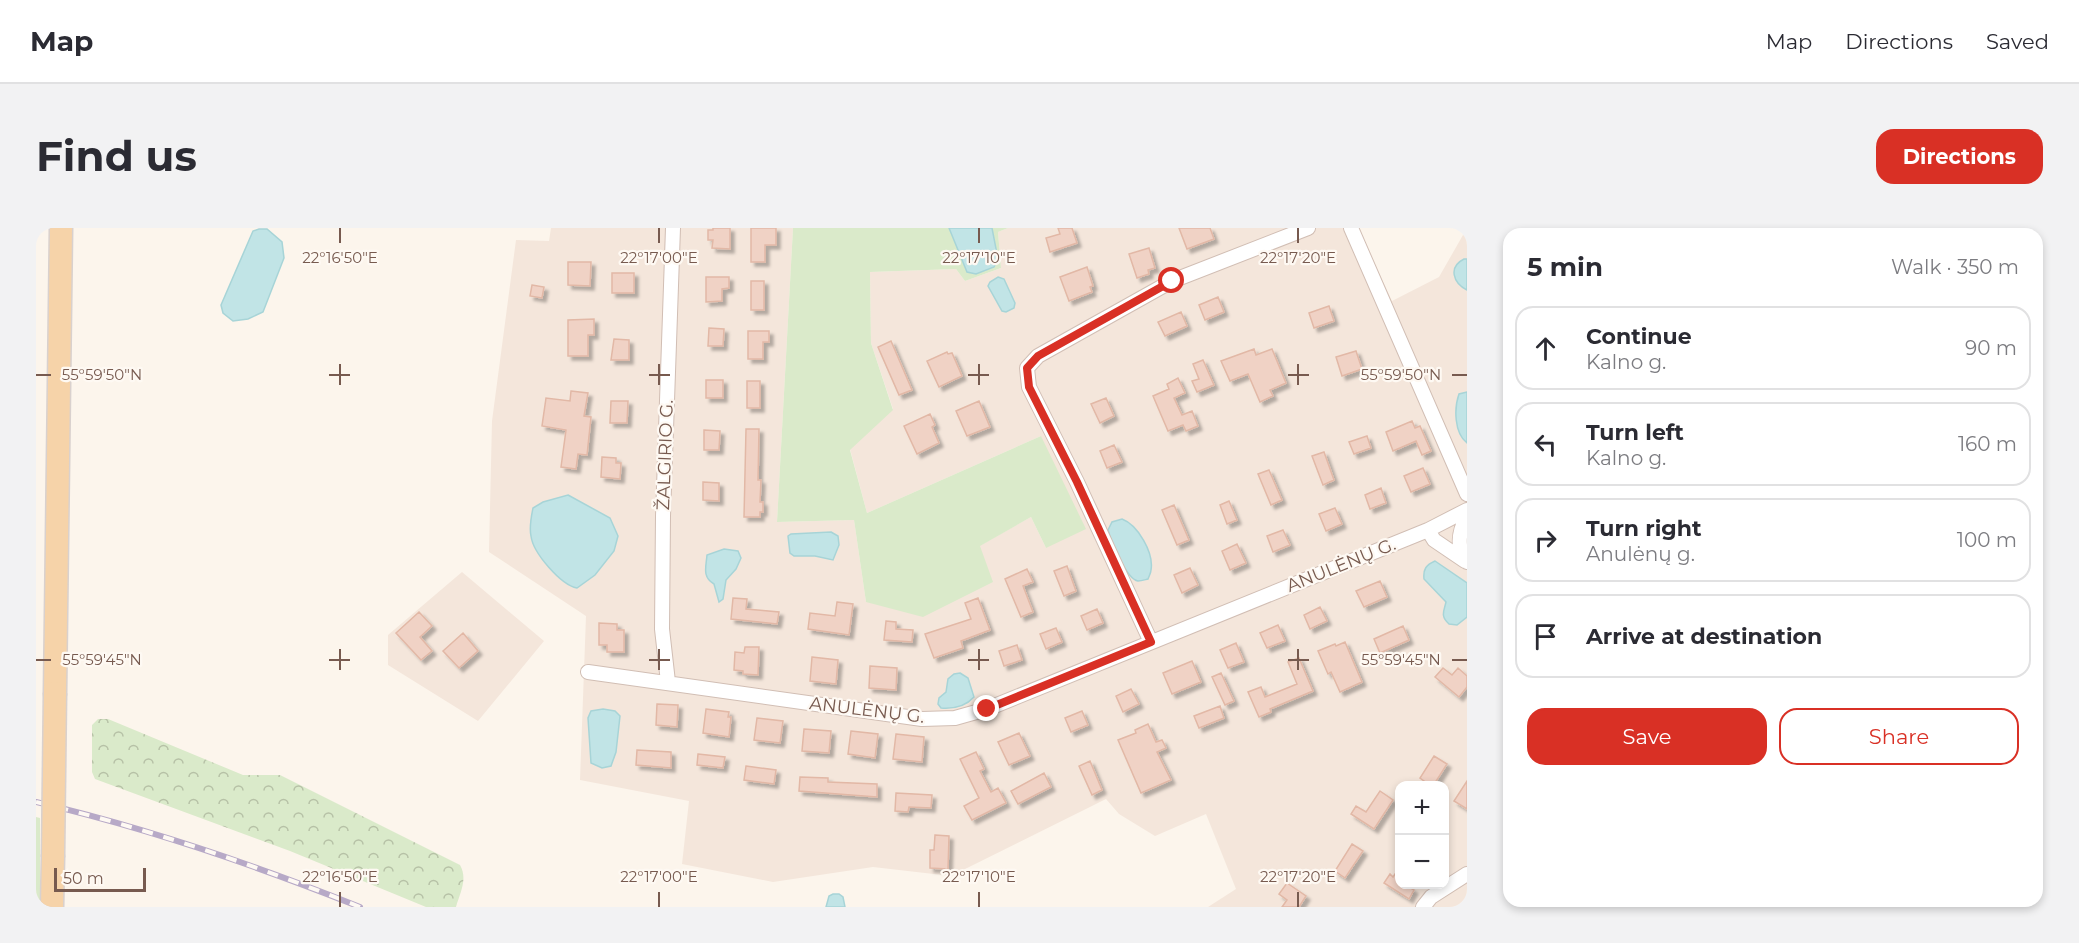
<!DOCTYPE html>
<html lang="en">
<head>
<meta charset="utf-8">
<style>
  body { margin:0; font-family:Montserrat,sans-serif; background:#f2f2f3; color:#2b2b33 }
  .controls { position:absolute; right:18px; bottom:18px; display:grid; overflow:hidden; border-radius:12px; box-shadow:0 3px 9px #0003 }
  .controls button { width:54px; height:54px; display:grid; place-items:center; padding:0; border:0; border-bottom:2px solid #e1e1e2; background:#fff; color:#2b2b33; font:30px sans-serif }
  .scale { position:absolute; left:18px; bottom:15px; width:92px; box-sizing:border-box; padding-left:6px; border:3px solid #775a4f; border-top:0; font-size:16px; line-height:21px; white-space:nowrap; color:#775a4f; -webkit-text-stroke:4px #fef9f3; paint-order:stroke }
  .stop { position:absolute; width:18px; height:18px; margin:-14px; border:4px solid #d93025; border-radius:50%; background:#fff }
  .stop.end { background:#d93025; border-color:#fff; box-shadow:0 2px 6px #0008 }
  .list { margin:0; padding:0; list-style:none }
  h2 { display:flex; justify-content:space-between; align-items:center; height:78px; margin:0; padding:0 24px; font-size:26px }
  h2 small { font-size:20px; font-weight:400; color:#7c7c81 }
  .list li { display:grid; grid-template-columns:39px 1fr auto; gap:18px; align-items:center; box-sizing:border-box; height:84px; margin:0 12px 12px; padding:0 12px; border:2px solid #e1e1e2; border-radius:18px }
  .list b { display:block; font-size:22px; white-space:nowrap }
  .list p { margin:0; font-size:20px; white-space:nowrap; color:#7c7c81 }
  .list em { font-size:20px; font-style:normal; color:#7c7c81 }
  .actions { display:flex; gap:12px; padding:18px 24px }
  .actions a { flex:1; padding:14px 0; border:2px solid #d93025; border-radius:18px; text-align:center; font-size:21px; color:#d93025 }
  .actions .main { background:#d93025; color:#fff }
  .icon { flex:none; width:33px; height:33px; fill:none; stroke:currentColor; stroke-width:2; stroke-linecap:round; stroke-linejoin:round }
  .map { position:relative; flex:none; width:1431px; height:679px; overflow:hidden; border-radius:18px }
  header { display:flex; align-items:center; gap:36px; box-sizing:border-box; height:84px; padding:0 30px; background:#fff; border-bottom:2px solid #e1e1e2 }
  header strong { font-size:28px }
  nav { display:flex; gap:33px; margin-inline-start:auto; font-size:21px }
  .intro { display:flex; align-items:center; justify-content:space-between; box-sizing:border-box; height:144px; padding:0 36px }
  h1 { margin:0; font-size:42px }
  .button { padding:15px 27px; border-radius:18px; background:#d93025; color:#fff; font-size:21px; font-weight:700 }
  main { display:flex; gap:36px; padding:0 36px }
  aside { flex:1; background:#fff; border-radius:18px; box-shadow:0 3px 9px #0003 }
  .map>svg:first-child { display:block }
  .residential { fill:#f4e6db; fill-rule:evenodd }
  .green { fill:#daeaca }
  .forest { fill:url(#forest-crowns) }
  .water { fill:#c1e4e6; stroke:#a7d4d7; stroke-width:1.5 }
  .building { fill:#f0d2c5; stroke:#e2b8a6; stroke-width:1.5; filter:url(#shadow) }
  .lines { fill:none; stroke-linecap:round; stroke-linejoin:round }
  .street-casing { stroke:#d1beb4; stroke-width:16 }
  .primary-casing { stroke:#d9d1ce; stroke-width:25 }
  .street { stroke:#fff; stroke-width:14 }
  .primary { stroke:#f6d3a9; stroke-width:22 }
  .rail-casing { stroke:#b7a9c7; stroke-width:6 }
  .rail { stroke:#fef9f3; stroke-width:4; stroke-dasharray:11; stroke-linecap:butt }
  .primary-bridge-casing { stroke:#d9d1ce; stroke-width:25; stroke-linecap:butt }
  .primary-bridge { stroke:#f6d3a9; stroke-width:22 }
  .route { stroke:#d93025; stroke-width:8 }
  .ticks { fill:none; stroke:#775a4f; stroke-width:2 }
  .labels { text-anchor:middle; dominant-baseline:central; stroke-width:4.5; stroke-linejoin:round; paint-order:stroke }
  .street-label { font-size:18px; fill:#775a4f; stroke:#fef9f3 }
  .ticks-label { font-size:15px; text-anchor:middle; fill:#775a4f; stroke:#fef9f3; stroke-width:4.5; stroke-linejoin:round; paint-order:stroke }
</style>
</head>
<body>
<header>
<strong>Map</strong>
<nav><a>Map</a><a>Directions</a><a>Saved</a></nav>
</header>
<div class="intro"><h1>Find us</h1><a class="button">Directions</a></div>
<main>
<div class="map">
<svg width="1431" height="679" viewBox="0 0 1431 679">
  <defs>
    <pattern id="forest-crowns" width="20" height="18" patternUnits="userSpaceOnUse" patternTransform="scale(1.5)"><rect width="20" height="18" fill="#daeaca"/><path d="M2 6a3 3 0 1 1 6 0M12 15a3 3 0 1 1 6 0" fill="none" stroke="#b6c1a6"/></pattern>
    <filter id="shadow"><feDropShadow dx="4" dy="4" stdDeviation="1.5" flood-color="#0004"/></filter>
  </defs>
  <rect width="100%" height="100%" fill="#fcf5ec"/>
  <!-- residential -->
  <path class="residential" d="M515,0H757L741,294L818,292L830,374L943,318L995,289L1010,320L1005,208L831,285L814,221L857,181L835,115L834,44L920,41L929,53L965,40L962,4L972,0H1322L1356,73L1403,49L1431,0V679H1172L1200,661L1170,586L1119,608L1083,586L1070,571L915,648L837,639L737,654L646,636L653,573L544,552L550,388L453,324L456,193L480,12L513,13ZM1364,558H1408V656H1364Z
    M426,344L508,413L442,493L352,437V407Z"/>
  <!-- green -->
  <path class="green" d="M757,0H913L931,44L962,31L956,0H972L962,4L965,40L929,53L920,41L834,44L835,115L857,182L814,222L831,285L1005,208L1050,301L1010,320L995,289L944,318L957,354L887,389L830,374L818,292L741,294Z
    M0,589L4,590V679H0Z"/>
  <!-- forest -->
  <path class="forest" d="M62,491H72L207,547H244L424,637C432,651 424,665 420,679H390L254,623L59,551L56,544V497Z"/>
  <!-- water -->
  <path class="water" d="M913,0H956L962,31L958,39L940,46L931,44Z
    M223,1H231L246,14L248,30L227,84L212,91L197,93L187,85L185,77L217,3Z
    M1428,31H1431V62C1417,55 1412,39 1428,31Z
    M962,49L968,51L979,75L978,80L970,84L966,83L952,58L954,54Z
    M1431,164V215C1418,205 1418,180 1423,166Z
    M532,267L574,290L582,308L578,323L559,347L541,360C525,357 497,325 495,308C493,299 495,290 497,280L507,274Z
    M1086,291C1102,297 1118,325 1115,342C1115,345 1113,348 1112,351C1108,352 1105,353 1102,353C1090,351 1075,313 1072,302L1076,294Z
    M795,304L802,308L803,317L797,332L779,328H758L754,325L752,308L755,306Z
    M688,321L702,323L705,330L700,341L690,352L687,371L683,374L678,356C666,349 670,339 671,327Z
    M1399,333L1431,355V389L1421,397L1413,396C1404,388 1408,383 1410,374L1388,351C1387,341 1390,337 1399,333Z
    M924,445L932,450L938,469C929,479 918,481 905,480L902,476L903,470L910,464L912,451L918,446Z
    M567,481L579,483L584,488L580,524L575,538L566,540L555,535L552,490L555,483Z
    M797,666H803L807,669L809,679H790L793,668Z"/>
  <!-- building -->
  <path class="building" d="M677,0H694V21L676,20L677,12H672V2H677Z
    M715,0H740V17H729V34H715Z
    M1022,0H1036L1041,15L1014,24L1010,10L1024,6Z
    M1143,0H1174L1178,11L1151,21Z
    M1113,20L1119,40L1112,42L1113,46L1101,50L1093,26Z
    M532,34H555L554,58L532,57Z
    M1051,39L1057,58L1054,59L1056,64L1033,73L1024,49Z
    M576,45H598V65H576Z
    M670,49H693V60L686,61V73L670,74Z
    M715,53H728V82H715Z
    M496,57L508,59L506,70L494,68Z
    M1182,69L1188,84L1169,92L1163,77Z
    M1293,78L1298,93L1278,100L1273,85Z
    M1145,84L1151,98L1129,108L1122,94Z
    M558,91V107H552V128H532V92Z
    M673,100L688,101L687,118H672Z
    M712,103H733V114H727V131H712Z
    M578,111L593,112V132H575Z
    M855,113L876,162L863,167L842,119Z
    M1218,121L1220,127L1236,121L1250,155L1234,162L1237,168L1224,174L1212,146L1194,153L1185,133Z
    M1320,123L1326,141L1306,148L1300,129Z
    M911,124L912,126L916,125L926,148L903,159L891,133Z
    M1167,132L1178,157L1161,164L1156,153L1163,151L1157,136Z
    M1142,150L1149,165L1138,170L1146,187L1156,183L1162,198L1150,203L1147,197L1132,203L1117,168L1133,161L1131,156Z
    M670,152H687V170H670Z
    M711,153H724V180H711Z
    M535,163L552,165L548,188L555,189L551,227L542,226L540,241L525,239L530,202L506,198L510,170L534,173Z
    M1070,170L1078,188L1064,195L1055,176Z
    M575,173H592L591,195H574Z
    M943,173L954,199L931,208L920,183Z
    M894,186L899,197L896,199L903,215L881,226L868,198Z
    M1376,193L1379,200L1384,198L1395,223L1386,227L1380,213L1357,223L1350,204Z
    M710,201H723L722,252H725L724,274H727V284H724V289H708Z
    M668,202L684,203L683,222H668Z
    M1331,208L1335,220L1318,226L1313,214Z
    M1078,217L1086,234L1071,240L1064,223Z
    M1288,224L1298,252L1287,257L1276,228Z
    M566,229L580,230V235H585L584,251L565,249Z
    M1387,240L1394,256L1375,264L1368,248Z
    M1233,242L1246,272L1235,277L1222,246Z
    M667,254L683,255V273L667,272Z
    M1345,260L1350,275L1334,281L1329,267Z
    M1193,273L1201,292L1191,296L1184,277Z
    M1138,277L1153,312L1141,317L1126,282Z
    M1299,280L1306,296L1290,303L1283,286Z
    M1247,302L1254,317L1237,324L1231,308Z
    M1201,316L1210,335L1194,342L1186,323Z
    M1031,338L1040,363L1028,368L1018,343Z
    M1154,340L1162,357L1146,365L1138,347Z
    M991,341L997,354L987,358L997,384L985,389L969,351Z
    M1344,353L1351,369L1328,379L1320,363Z
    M697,370L711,371L710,381L743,384L741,396L695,391Z
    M942,370L954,402L925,413L927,420L898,430L889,406L935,391L929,375Z
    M801,374L817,376L813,407L772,401L774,385L799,388Z
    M1284,379L1291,393L1274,401L1268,387Z
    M1061,381L1067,395L1051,402L1045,388Z
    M383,384L396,398L384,409L396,423L385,432L360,405Z
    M850,393L860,394V401L877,402L876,414L848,412Z
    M563,395L581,396V402H588V424H571V417H563Z
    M1242,397L1249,413L1231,420L1224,405Z
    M1367,398L1373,412L1344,425L1338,411Z
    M1020,400L1026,414L1010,421L1004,406Z
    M427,405L442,423L423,440L407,423Z
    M1309,414L1326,454L1304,464L1295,444L1292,446L1282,423L1299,416L1300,418Z
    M1200,415L1208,434L1192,440L1184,422Z
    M981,417L986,432L968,438L963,423Z
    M709,419H723L722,447L707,446V443L698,442L699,424L708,425Z
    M776,429L802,432L800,456L774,453Z
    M1263,430L1277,463L1234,481L1235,484L1223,489L1212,464L1225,459L1229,469L1261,456L1252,434Z
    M1156,433L1165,454L1136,466L1127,445Z
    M834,438L861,440L860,462L833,460Z
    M1407,440L1416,447L1422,440L1431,448V459L1423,469L1399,449Z
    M1185,445L1198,473L1189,477L1176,449Z
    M1095,461L1103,476L1087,484L1080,468Z
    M621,476L642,477L641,499L620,497Z
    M1184,478L1188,490L1163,500L1158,488Z
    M670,481L693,484L692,489H695L693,509L667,505Z
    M1046,483L1052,497L1035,504L1029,490Z
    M721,490L747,493L744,515L718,512Z
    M1112,496L1120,514L1126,512L1130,520L1121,524L1135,552L1105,565L1082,512L1100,505L1099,502Z
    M768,501L795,503L793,525L766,523Z
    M815,503L842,506L839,530L812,526Z
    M983,505L994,528L973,537L962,514Z
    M860,506L888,509L886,534L857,531Z
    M601,522L635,524V540L600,537Z
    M940,524L948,541L944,543L955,564L962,560L970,575L936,592L928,578L943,570L924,531Z
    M662,526L689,529L687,540L661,537Z
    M1398,528L1411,536L1397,558H1395L1384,550Z
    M1054,533L1066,562L1056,567L1043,538Z
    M710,538L740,542L738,556L708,552Z
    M1008,545L1015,559L982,576L975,563Z
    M764,549L792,550V554L841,556V569L763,563Z
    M1431,553V581L1418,573Z
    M1344,563L1357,572L1338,601L1315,586L1320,578L1330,584Z
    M860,565L896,567L895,580L873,579L872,584L859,583Z
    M899,607L913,608L912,641L894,640V622H898Z
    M1316,616L1327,623L1309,650L1299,643Z
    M1364,639V657H1370L1378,662L1373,671L1348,655L1354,646L1357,649Z
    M1251,655L1270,668L1263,679H1246L1251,672L1243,666Z"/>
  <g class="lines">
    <defs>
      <path id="street" d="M1315,0L1431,266
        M1431,288C1423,303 1420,320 1431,334
        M1392,302L1398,312L1429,333
        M1115,414L1041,254L993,159L991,140L1002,128L1136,53L1272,0
        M552,444L886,491L919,490L951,481L1392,302L1431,282
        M632,454L626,401L627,288L637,0
        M1387,679L1395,669L1431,646"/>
      <path id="primary" d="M19,465L25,0
        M16,679L17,629"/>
    </defs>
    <!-- street casing -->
    <use href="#street" class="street-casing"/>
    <!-- primary casing -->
    <use href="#primary" class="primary-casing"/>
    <!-- street -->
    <use href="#street" class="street"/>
    <!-- primary -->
    <use href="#primary" class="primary"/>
    <defs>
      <path id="rail" d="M0,574C111,600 219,637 324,679"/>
    </defs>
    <!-- rail casing -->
    <use href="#rail" class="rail-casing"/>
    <!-- rail -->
    <use href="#rail" class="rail"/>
    <defs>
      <path id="primary-bridge" d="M17,629L19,465"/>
    </defs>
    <!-- primary-bridge casing -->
    <use href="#primary-bridge" class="primary-bridge-casing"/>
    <!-- primary-bridge -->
    <use href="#primary-bridge" class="primary-bridge"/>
  </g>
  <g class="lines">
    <!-- route -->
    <path class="route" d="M951,481L1115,414L1041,254L993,159L991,140L1002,128L1136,53"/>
  </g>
  <!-- ticks -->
  <path class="ticks" d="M304,0V15M623,0V15M943,0V15M1262,0V15M304,136V157M623,136V157M943,136V157M1262,136V157M0,147H15M293,147H314M613,147H634M932,147H953M1252,147H1273M1416,147H1431M304,421V442M623,421V442M943,421V442M1262,421V442M0,432H15M293,432H314M613,432H634M932,432H953M1252,432H1273M1416,432H1431M304,664V679M623,664V679M943,664V679M1262,664V679"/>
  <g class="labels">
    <!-- street labels -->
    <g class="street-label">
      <text transform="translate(629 227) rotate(-88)">ŽALGIRIO G.</text>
      <text transform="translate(1305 337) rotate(-22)">ANULĖNŲ G.</text>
      <text transform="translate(831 482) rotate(7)">ANULĖNŲ G.</text>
    </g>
  </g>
  <g class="ticks-label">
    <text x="304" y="35">22°16'50"E</text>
    <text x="623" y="35">22°17'00"E</text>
    <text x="943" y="35">22°17'10"E</text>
    <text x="1262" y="35">22°17'20"E</text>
    <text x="66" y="152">55°59'50"N</text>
    <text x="1365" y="152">55°59'50"N</text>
    <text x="66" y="437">55°59'45"N</text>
    <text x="1365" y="437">55°59'45"N</text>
    <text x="304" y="654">22°16'50"E</text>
    <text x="623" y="654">22°17'00"E</text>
    <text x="943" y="654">22°17'10"E</text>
    <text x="1262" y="654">22°17'20"E</text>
  </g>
</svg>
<div class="controls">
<button>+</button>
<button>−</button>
</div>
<div class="scale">50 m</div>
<div class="stop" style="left:1136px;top:53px"></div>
<div class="stop end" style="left:951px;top:481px"></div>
</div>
<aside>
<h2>5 min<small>Walk · 350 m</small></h2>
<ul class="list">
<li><svg class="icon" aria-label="ahead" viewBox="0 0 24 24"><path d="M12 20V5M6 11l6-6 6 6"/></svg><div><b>Continue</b><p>Kalno g.</p></div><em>90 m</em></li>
<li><svg class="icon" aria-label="left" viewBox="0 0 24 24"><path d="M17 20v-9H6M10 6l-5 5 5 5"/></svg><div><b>Turn left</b><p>Kalno g.</p></div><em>160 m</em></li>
<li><svg class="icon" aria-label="right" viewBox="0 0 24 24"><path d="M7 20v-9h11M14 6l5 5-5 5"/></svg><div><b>Turn right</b><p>Anulėnų g.</p></div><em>100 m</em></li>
<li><svg class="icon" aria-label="arrive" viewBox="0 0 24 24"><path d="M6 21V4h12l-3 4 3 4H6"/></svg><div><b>Arrive at destination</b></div></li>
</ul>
<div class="actions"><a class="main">Save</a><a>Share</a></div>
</aside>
</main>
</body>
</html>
